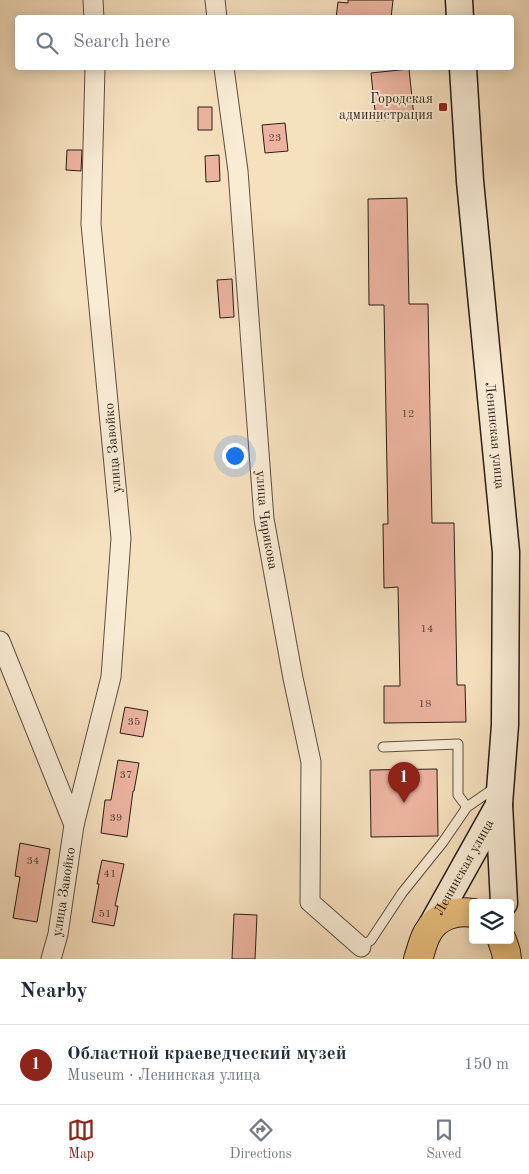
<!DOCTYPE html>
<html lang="en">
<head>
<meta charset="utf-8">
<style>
  body { margin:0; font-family:"Old Standard TT",serif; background:#f2f2f3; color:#1f2937 }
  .controls { position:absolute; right:15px; bottom:15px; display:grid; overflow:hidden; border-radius:5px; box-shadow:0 2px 12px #0003 }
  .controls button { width:45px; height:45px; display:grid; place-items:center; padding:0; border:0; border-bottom:1px solid #e0e1e3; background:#fff; color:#1f2937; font:25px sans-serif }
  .you { position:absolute; left:234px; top:455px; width:18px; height:18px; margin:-12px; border:4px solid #fff; border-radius:50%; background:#1a73e8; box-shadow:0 0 0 8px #1a73e833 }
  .badge { display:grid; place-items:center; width:32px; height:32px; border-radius:50%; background:#8f2418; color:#fff; font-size:16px; font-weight:700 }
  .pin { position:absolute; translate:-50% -41px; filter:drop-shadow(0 1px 2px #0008) }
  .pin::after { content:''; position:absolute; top:26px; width:18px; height:15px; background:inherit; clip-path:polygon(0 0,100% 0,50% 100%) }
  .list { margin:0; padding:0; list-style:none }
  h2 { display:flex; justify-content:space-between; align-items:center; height:65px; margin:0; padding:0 20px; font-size:21px }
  h2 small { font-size:16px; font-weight:400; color:#747a83 }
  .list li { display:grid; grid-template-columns:32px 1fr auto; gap:15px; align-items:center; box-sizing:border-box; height:80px; padding:0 20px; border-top:1px solid #e0e1e3 }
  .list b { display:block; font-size:19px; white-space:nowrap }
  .list p { margin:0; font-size:16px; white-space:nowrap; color:#747a83 }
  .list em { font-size:16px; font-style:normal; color:#747a83 }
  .icon { flex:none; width:28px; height:28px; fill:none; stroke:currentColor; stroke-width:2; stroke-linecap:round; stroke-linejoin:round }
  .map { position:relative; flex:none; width:529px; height:959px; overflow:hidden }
  .search { position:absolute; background:#fff; box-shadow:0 2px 12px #0003; left:15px; right:15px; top:15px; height:55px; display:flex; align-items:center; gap:12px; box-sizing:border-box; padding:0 18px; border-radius:5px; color:#747a83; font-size:19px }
  .sheet { height:145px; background:#fff }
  nav { display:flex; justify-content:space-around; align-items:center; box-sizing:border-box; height:70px; border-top:1px solid #e0e1e3; background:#fff; font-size:14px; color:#747a83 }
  nav a { display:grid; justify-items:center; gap:2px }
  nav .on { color:#8f2418 }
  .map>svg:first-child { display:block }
  .building { fill:#ecb4a0; stroke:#281d17 }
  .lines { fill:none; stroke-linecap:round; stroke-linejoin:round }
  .lane-casing { stroke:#5c4e41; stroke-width:11 }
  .street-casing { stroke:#5c4e41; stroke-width:21 }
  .secondary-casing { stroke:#281d17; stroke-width:29 }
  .primary-casing { stroke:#281d17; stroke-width:30 }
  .lane { stroke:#f9ecd5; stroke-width:9 }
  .street { stroke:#f9ecd5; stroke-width:19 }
  .secondary { stroke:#f9ecd5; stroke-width:26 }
  .primary { stroke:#ebc080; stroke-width:28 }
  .poi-dot { fill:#8f2418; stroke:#f9ecd5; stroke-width:2 }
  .labels { text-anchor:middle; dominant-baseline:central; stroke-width:4; stroke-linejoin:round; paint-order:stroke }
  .number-label { font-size:11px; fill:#594339 }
  .poi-label { font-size:14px; fill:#281d17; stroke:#f9ecd5; text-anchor:end }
  .street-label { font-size:14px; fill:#281d17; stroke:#f9ecd5 }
</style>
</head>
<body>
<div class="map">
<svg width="529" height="959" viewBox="0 0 529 959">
  <rect width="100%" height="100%" fill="#f6e1bf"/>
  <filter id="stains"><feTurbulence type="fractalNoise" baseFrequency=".004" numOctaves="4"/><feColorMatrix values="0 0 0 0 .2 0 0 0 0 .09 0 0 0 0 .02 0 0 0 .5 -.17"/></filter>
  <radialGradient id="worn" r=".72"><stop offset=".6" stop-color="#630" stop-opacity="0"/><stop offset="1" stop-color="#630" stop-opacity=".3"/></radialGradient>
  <!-- building -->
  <path class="building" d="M348,0H393L391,18H336L338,2L348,3Z
    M409,69L414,117L376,121L371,73Z
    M198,107H212V130H198Z
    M285,123L288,151L265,153L262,125Z
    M67,150H82L81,171L66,170Z
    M219,155L220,181L206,182L205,156Z
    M407,198L409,304H428L432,523H454L457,685H465L466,722L384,723V686H400L398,587L384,588L383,524H388L384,305H369L368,199Z
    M232,279L234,317L220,318L217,280Z
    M125,707L148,711L143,737L120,733Z
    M118,760L139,763L134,791H133L127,837L101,833L105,800H111Z
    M437,769L438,836L371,837L370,770Z
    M20,843L50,849L37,922L13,918L20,877L15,876Z
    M102,860L124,864L115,906H118L114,926L92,922L99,884H97Z
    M234,914L257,915L255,959H232Z"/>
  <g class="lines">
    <defs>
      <path id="lane" d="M383,747L458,744V795L467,807
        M361,947L371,940L402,893L443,842L467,807L496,787"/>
      <g id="street">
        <path d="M93,0L94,18"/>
        <path d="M215,0L217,18"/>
        <path id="s1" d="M224,68L238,171L264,519L293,678L311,762L310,902L361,947"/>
        <path d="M0,641L74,825L58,934L51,959"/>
        <path d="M74,825L111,677L121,538L91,224L95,68"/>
      </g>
      <g id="secondary">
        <path d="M459,0L460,18"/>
        <path id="s2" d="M463,68L470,181L506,552L505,725L499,804L504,903"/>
        <path id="s3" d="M428,932L499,805"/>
      </g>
      <path id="primary" d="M502,940L506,952L507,959
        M418,959C421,951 423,940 428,932C437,916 456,910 473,913"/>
    </defs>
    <!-- lane casing -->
    <use href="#lane" class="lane-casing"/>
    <!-- street casing -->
    <use href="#street" class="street-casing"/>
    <!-- secondary casing -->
    <use href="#secondary" class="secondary-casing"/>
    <!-- primary casing -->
    <use href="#primary" class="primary-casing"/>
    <!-- lane -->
    <use href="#lane" class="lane"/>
    <!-- street -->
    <use href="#street" class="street"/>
    <!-- secondary -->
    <use href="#secondary" class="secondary"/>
    <!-- primary -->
    <use href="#primary" class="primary"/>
  </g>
  <!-- markers -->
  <rect class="poi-dot" x="438" y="102" width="10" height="10" rx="2.5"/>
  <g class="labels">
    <!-- number labels -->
    <g class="number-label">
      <text x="275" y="138">23</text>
      <text x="408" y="414">12</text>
      <text x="427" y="629">14</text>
      <text x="425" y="704">18</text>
      <text x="134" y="722">35</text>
      <text x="126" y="775">37</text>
      <text x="116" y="818">39</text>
      <text x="33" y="861">34</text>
      <text x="110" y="874">41</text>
      <text x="105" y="914">51</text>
    </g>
    <!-- poi labels -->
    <g class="poi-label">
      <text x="433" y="99">Городская<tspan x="433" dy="16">администрация</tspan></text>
    </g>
    <!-- street labels -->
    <g class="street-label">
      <text stroke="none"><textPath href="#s2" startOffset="369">Ленинская улица</textPath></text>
      <text transform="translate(113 448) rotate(-95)">улица Завойко</text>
      <text stroke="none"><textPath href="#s1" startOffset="454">улица Чирикова</textPath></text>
      <text stroke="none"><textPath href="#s3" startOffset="74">Ленинская улица</textPath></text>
      <text transform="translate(64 892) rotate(-81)">улица Завойко</text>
    </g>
  </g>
  <rect width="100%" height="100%" filter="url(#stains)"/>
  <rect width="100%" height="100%" fill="url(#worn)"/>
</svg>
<div class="controls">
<button><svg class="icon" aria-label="layers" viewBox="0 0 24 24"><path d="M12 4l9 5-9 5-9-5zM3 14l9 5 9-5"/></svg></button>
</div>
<div class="you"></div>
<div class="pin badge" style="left:404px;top:803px">1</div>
<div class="search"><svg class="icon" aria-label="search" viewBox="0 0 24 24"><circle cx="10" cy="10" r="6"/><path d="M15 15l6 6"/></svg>Search here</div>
</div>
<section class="sheet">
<h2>Nearby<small></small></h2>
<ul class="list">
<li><span class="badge">1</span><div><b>Областной краеведческий музей</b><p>Museum · Ленинская улица</p></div><em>150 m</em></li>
</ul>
</section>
<nav>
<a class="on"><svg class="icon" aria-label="map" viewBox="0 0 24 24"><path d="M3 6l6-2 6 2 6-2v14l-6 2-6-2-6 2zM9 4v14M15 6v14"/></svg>Map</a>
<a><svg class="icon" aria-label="directions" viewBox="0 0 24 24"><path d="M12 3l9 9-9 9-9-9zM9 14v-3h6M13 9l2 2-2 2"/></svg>Directions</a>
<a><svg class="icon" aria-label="saved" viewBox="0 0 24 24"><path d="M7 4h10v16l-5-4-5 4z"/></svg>Saved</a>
</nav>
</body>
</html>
